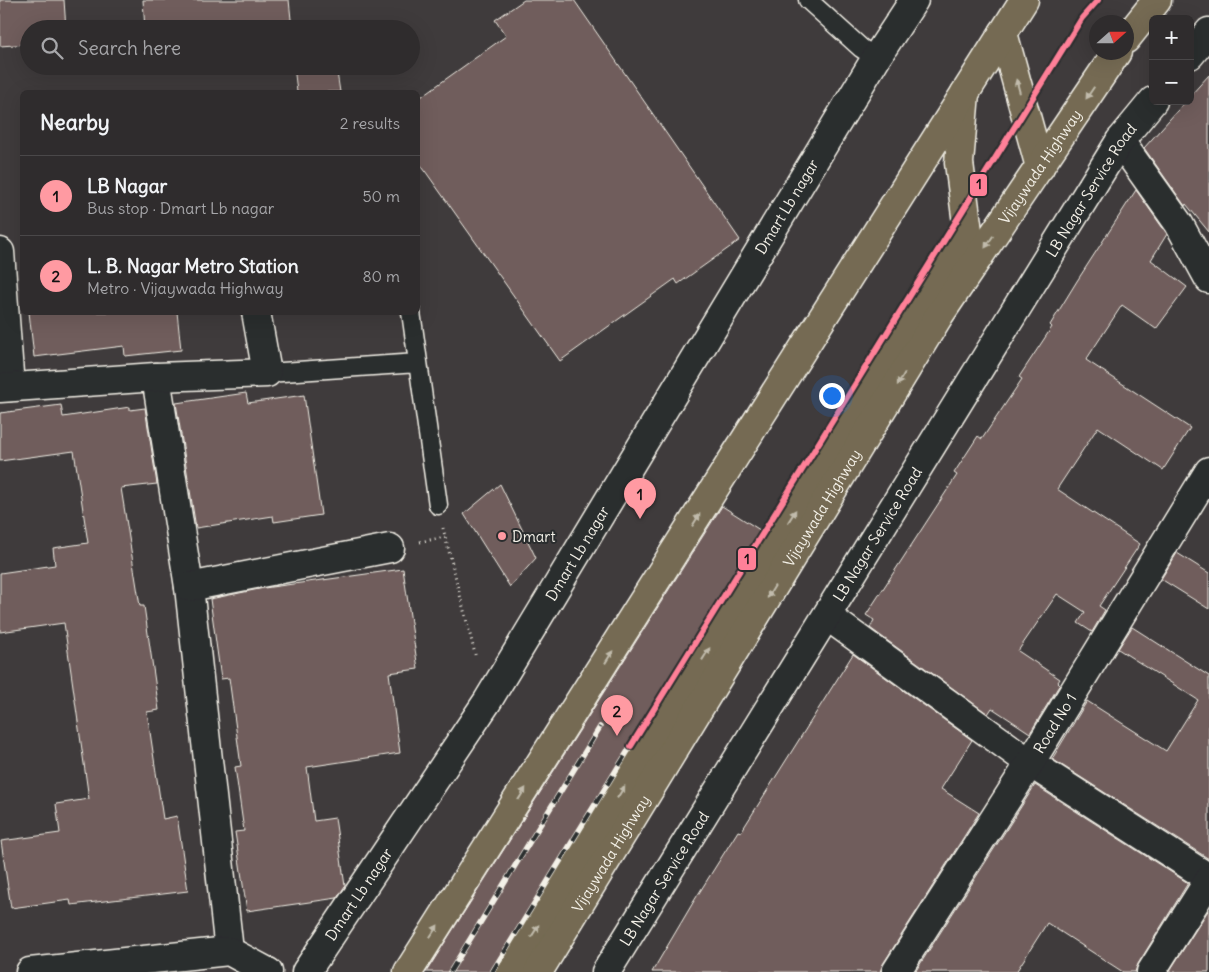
<!DOCTYPE html>
<html lang="en">
<head>
<meta charset="utf-8">
<style>
  body { margin:0; font-family:Delius,sans-serif; background:#373435; color:#f1f3f6 }
  .controls { position:absolute; right:15px; top:15px; display:grid; overflow:hidden; border-radius:8px; box-shadow:0 5px 20px #0002 }
  .controls button { width:45px; height:45px; display:grid; place-items:center; padding:0; border:0; border-bottom:1px solid #4a4849; background:#2f2c2d; color:#f1f3f6; font:25px sans-serif }
  .compass { position:absolute; left:1089px; top:15px; width:45px; height:45px; border-radius:50%; background:#2f2c2d; box-shadow:0 5px 20px #0002; rotate:69deg }
  .you { position:absolute; left:831px; top:395px; width:18px; height:18px; margin:-12px; border:4px solid #fff; border-radius:50%; background:#1a73e8; box-shadow:0 0 0 8px #1a73e833 }
  .badge { display:grid; place-items:center; width:32px; height:32px; border-radius:50%; background:#ff9aa2; color:#111; font-size:16px; font-weight:700 }
  .pin { position:absolute; translate:-50% -41px; filter:drop-shadow(0 1px 2px #0008) }
  .pin::after { content:''; position:absolute; top:26px; width:18px; height:15px; background:inherit; clip-path:polygon(0 0,100% 0,50% 100%) }
  .list { margin:0; padding:0; list-style:none }
  h2 { display:flex; justify-content:space-between; align-items:center; height:65px; margin:0; padding:0 20px; font-size:21px }
  h2 small { font-size:16px; font-weight:400; color:#a7a7aa }
  .list li { display:grid; grid-template-columns:32px 1fr auto; gap:15px; align-items:center; box-sizing:border-box; height:80px; padding:0 20px; border-top:1px solid #4a4849 }
  .list b { display:block; font-size:19px; white-space:nowrap }
  .list p { margin:0; font-size:16px; white-space:nowrap; color:#a7a7aa }
  .list em { font-size:16px; font-style:normal; color:#a7a7aa }
  .icon { flex:none; width:28px; height:28px; fill:none; stroke:currentColor; stroke-width:2; stroke-linecap:round; stroke-linejoin:round }
  .map { position:relative; flex:none; width:1209px; height:972px; overflow:hidden }
  .search { position:absolute; background:#2f2c2d; box-shadow:0 5px 20px #0002; left:20px; top:20px; width:400px; height:55px; display:flex; align-items:center; gap:12px; box-sizing:border-box; padding:0 18px; border-radius:28px; color:#a7a7aa; font-size:19px }
  .panel { position:absolute; background:#2f2c2d; box-shadow:0 5px 20px #0002; left:20px; top:90px; width:400px; height:225px; border-radius:8px }
  .map>svg:first-child { display:block }
  .building { fill:#705d5b; stroke:#f4f1e8 }
  .lines { fill:none; stroke-linecap:round; stroke-linejoin:round }
  .service-casing { stroke:#f4f1e8; stroke-width:21 }
  .minor-casing { stroke:#f4f1e8; stroke-width:31 }
  .tertiary-casing { stroke:#f4f1e8; stroke-width:31 }
  .primary-casing { stroke:#f4f1e8; stroke-width:31 }
  .trunk-casing { stroke:#f4f1e8; stroke-width:31 }
  .path { stroke:#f4f1e8; stroke-width:3; stroke-dasharray:1 4; stroke-linecap:butt }
  .service { stroke:#2a2d2e; stroke-width:18 }
  .minor { stroke:#2a2d2e; stroke-width:28 }
  .tertiary { stroke:#2a2d2e; stroke-width:28 }
  .primary { stroke:#746b52; stroke-width:28 }
  .trunk { stroke:#746b52; stroke-width:28 }
  .rail-casing { stroke:#f4f1e8; stroke-width:5.5 }
  .rail { stroke:#2a2d2e; stroke-width:4; stroke-dasharray:11; stroke-linecap:butt }
  .metro-1-casing { stroke:#2a2d2e; stroke-width:10 }
  .metro-1 { stroke:#ff8098; stroke-width:6 }
  .oneway { fill:#c1bbac }
  .poi-dot { fill:#ff9aa2; stroke:#2a2d2e; stroke-width:2 }
  .labels { text-anchor:middle; dominant-baseline:central; stroke-width:4; stroke-linejoin:round; paint-order:stroke }
  .street-label { font-size:15px; fill:#f4f1e8; stroke:#2a2d2e }
  .poi-label { font-size:15px; fill:#f4f1e8; stroke:#2a2d2e; text-anchor:start }
  .line-badge { stroke:#2a2d2e; stroke-width:2 }
  .pale-badge-label { font-size:14px; text-anchor:middle; font-weight:bold; fill:#111 }
</style>
</head>
<body>
<div class="map">
<svg width="1209" height="972" viewBox="0 0 1209 972">
  <rect width="100%" height="100%" fill="#3f3b3c"/>
  <filter id="ink" filterUnits="userSpaceOnUse"><feTurbulence type="fractalNoise" baseFrequency=".02" numOctaves="2"/><feDisplacementMap in="SourceGraphic" scale="10" xChannelSelector="R" yChannelSelector="G"/><feConvolveMatrix kernelMatrix="1 2 1 2 8 2 1 2 1" color-interpolation-filters="sRGB"/></filter>
  <g filter="url(#ink)">
    <!-- building -->
    <path class="building" d="M0,0H64L66,29H29V44L0,46Z
      M143,0H289L292,29H145Z
      M524,0H574L740,240L678,284L675,279L560,361L418,161V99L506,36L495,20Z
      M294,66H336L340,92H297Z
      M1209,75V232L1186,204L1185,206L1144,148L1186,101H1190V96Z
      M1136,190L1167,234L1151,260L1187,287L1156,329L1122,305L1086,360L1190,428L1163,470L1098,427L1057,489L1140,544L1099,606L1105,610L1092,632L1078,623L1085,612L1057,594L1018,651L1060,679L1058,682L1060,684L1030,733L992,708L988,714L870,628L874,620L866,615L957,475L954,473L978,436L982,439L1022,379L1019,377L1052,327L1050,325L1077,281Z
      M29,312H177L181,350L125,356L124,346L34,357Z
      M246,393L248,403L304,395L321,515L274,522L273,516L196,528L176,403Z
      M61,405L63,417L130,407V410L145,408L157,484L121,488L140,606H144L159,710L147,712L163,819L177,816L188,891L71,905L70,900L11,908L1,841L60,833L56,804L89,799L64,623L0,632V573L55,565L53,548L88,543L74,451L0,461V413Z
      M500,484L536,558L510,587L464,514Z
      M722,506L763,532L496,964L493,972H426Z
      M1177,553L1209,573V609L1161,579Z
      M403,569L418,669L389,673L400,753L307,767L314,821L335,818L345,886L337,898L247,911L235,832L244,831L235,767L241,766L229,678L221,679L210,599L264,588Z
      M1132,627L1209,676V859L1052,759L1087,701L1166,751L1198,700L1118,649Z
      M853,654L972,740L941,789L979,813L883,964L880,972H652L694,901L738,831L741,832Z
      M1035,785L1188,883L1138,964L1135,972H1123L1047,923L1016,972H915Z
      M1209,909V972H1169Z"/>
    <g class="lines">
      <defs>
        <path id="service" d="M808,0L861,48L876,58
          M411,312L438,505
          M267,373L418,363"/>
        <g id="minor">
          <path d="M1120,141L1179,224L1209,279"/>
          <path d="M0,252L10,387"/>
          <path d="M156,377L189,587L229,951"/>
          <path d="M0,388L156,377L267,373L256,312"/>
          <path d="M189,587L390,548"/>
          <path d="M827,616L1030,763L1209,878"/>
          <path d="M30,972L229,951L268,972"/>
          <path id="s1" d="M896,972L1030,763L1209,471"/>
          <path d="M1151,972L1209,880"/>
        </g>
        <g id="tertiary">
          <path d="M1190,55L1209,32"/>
          <path id="s2" d="M306,972L487,702L876,58L914,0"/>
          <path id="s3" d="M606,972L1120,141L1153,101"/>
        </g>
        <path id="primary" d="M509,972L968,231L959,163L965,93"/>
        <g id="trunk">
          <path d="M1003,33L1040,167"/>
          <path d="M1126,39L1157,0"/>
          <path d="M408,972L1024,0"/>
          <path id="s4" d="M538,972L940,314L1117,52"/>
        </g>
      </defs>
      <!-- service casing -->
      <use href="#service" class="service-casing"/>
      <!-- minor casing -->
      <use href="#minor" class="minor-casing"/>
      <!-- tertiary casing -->
      <use href="#tertiary" class="tertiary-casing"/>
      <!-- primary casing -->
      <use href="#primary" class="primary-casing"/>
      <!-- trunk casing -->
      <use href="#trunk" class="trunk-casing"/>
      <!-- path -->
      <path class="path" d="M443,528L476,658
        M420,542L445,537"/>
      <!-- service -->
      <use href="#service" class="service"/>
      <!-- minor -->
      <use href="#minor" class="minor"/>
      <!-- tertiary -->
      <use href="#tertiary" class="tertiary"/>
      <!-- primary -->
      <use href="#primary" class="primary"/>
      <!-- trunk -->
      <use href="#trunk" class="trunk"/>
      <defs>
        <path id="rail" d="M450,972L600,727
          M492,972L631,746"/>
      </defs>
      <!-- rail casing -->
      <use href="#rail" class="rail-casing"/>
      <!-- rail -->
      <use href="#rail" class="rail"/>
      <defs>
        <path id="metro-1" d="M631,746L1082,18L1098,0"/>
      </defs>
      <!-- metro-1 casing -->
      <use href="#metro-1" class="metro-1-casing"/>
      <!-- metro-1 -->
      <use href="#metro-1" class="metro-1"/>
    </g>
    <!-- one-way arrows -->
    <defs><path id="oneway-solid" d="M-6-.8H1V-3.2L6.5 0L1 3.2V.8H-6Z" transform="scale(1.25)"/></defs>
    <g class="oneway">
      <use href="#oneway-solid" transform="translate(1018 86) rotate(-105)"/>
      <use href="#oneway-solid" transform="translate(1090 93) rotate(124)"/>
      <use href="#oneway-solid" transform="translate(989 242) rotate(124)"/>
      <use href="#oneway-solid" transform="translate(901 379) rotate(121)"/>
      <use href="#oneway-solid" transform="translate(792 516) rotate(-58)"/>
      <use href="#oneway-solid" transform="translate(696 520) rotate(-58)"/>
      <use href="#oneway-solid" transform="translate(771 592) rotate(121)"/>
      <use href="#oneway-solid" transform="translate(706 654) rotate(-58)"/>
      <use href="#oneway-solid" transform="translate(609 657) rotate(-58)"/>
      <use href="#oneway-solid" transform="translate(621 792) rotate(-58)"/>
      <use href="#oneway-solid" transform="translate(522 794) rotate(-58)"/>
      <use href="#oneway-solid" transform="translate(434 931) rotate(-57)"/>
      <use href="#oneway-solid" transform="translate(535 931) rotate(-58)"/>
    </g>
  </g>
  <!-- markers -->
  <circle class="poi-dot" cx="502" cy="536" r="5"/>
  <g class="labels">
    <!-- street labels -->
    <g class="street-label">
      <text stroke="none"><textPath href="#s4" startOffset="949">Vijaywada Highway</textPath></text>
      <text stroke="none"><textPath href="#s3" startOffset="920">LB Nagar Service Road</textPath></text>
      <text stroke="none"><textPath href="#s2" startOffset="904">Dmart Lb nagar</textPath></text>
      <text stroke="none"><textPath href="#s4" startOffset="544">Vijaywada Highway</textPath></text>
      <text stroke="none"><textPath href="#s3" startOffset="515">LB Nagar Service Road</textPath></text>
      <text stroke="none"><textPath href="#s2" startOffset="499">Dmart Lb nagar</textPath></text>
      <text stroke="none"><textPath href="#s1" startOffset="295">Road No 1</textPath></text>
      <text stroke="none"><textPath href="#s4" startOffset="139">Vijaywada Highway</textPath></text>
      <text stroke="none"><textPath href="#s3" startOffset="110">LB Nagar Service Road</textPath></text>
      <text stroke="none"><textPath href="#s2" startOffset="94">Dmart Lb nagar</textPath></text>
    </g>
    <!-- poi labels -->
    <g class="poi-label">
      <text x="512" y="536">Dmart</text>
    </g>
  </g>
  <g class="line-badge">
    <rect x="969" y="173" width="19" height="24" rx="5" fill="#ff8098"/>
    <rect x="737" y="547" width="20" height="24" rx="5" fill="#ff8098"/>
  </g>
  <g class="pale-badge-label">
    <text x="979" y="189">1</text>
    <text x="747" y="564">1</text>
  </g>
</svg>
<div class="controls">
<button>+</button>
<button>−</button>
</div>
<svg class="compass" viewBox="-18 -18 36 36"><path d="M0-13l5 13h-10z" fill="#e53935"/><path d="M0 13l5-13h-10z" fill="#a7a7aa"/></svg>
<div class="you"></div>
<div class="pin badge" style="left:640px;top:519px">1</div>
<div class="pin badge" style="left:617px;top:736px">2</div>
<div class="search"><svg class="icon" aria-label="search" viewBox="0 0 24 24"><circle cx="10" cy="10" r="6"/><path d="M15 15l6 6"/></svg>Search here</div>
<section class="panel">
<h2>Nearby<small>2 results</small></h2>
<ul class="list">
<li><span class="badge">1</span><div><b>LB Nagar</b><p>Bus stop · Dmart Lb nagar</p></div><em>50 m</em></li>
<li><span class="badge">2</span><div><b>L. B. Nagar Metro Station</b><p>Metro · Vijaywada Highway</p></div><em>80 m</em></li>
</ul>
</section>
</div>
</body>
</html>
